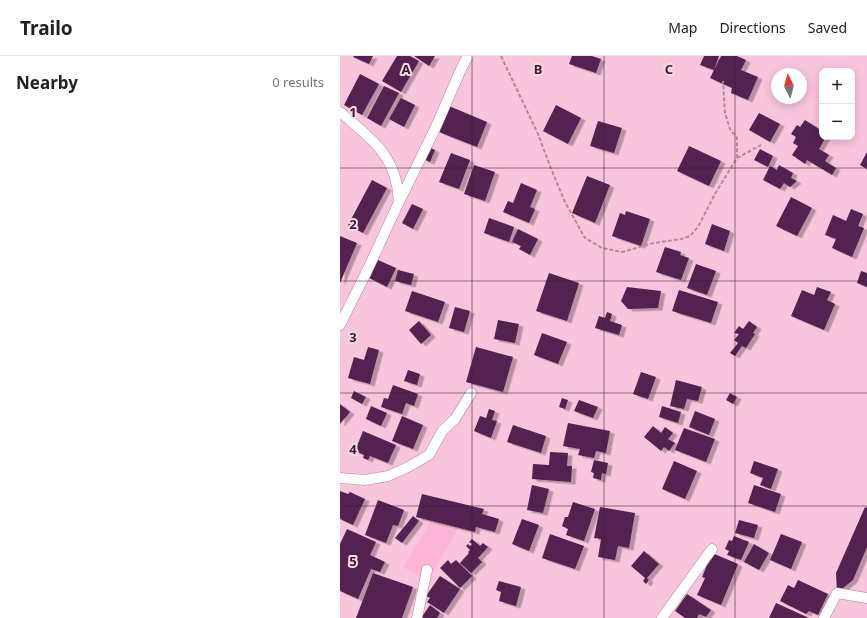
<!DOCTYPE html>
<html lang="en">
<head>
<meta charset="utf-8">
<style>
  body { margin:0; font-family:"Noto Sans",sans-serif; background:#f2f2f2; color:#202124 }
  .controls { position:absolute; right:12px; top:12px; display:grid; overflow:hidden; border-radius:8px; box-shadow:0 2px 10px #0003 }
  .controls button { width:36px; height:36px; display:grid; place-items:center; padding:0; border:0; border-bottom:1px solid #e0e0e0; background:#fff; color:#202124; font:20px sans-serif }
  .compass { position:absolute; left:431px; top:12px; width:36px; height:36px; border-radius:50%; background:#fff; box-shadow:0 2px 10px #0003; rotate:354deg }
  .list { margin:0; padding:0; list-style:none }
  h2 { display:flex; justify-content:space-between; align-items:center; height:52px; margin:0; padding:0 16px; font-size:17px }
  h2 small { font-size:13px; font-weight:400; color:#757577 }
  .map { position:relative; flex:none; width:527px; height:562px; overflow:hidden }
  header { display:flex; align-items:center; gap:24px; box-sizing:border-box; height:56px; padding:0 20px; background:#fff; border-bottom:1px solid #e0e0e0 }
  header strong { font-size:19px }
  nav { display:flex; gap:22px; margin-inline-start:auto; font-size:14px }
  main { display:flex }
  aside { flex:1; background:#fff }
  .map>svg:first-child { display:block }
  .built { fill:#fcb5d7 }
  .building { fill:#532051; filter:url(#shadow) }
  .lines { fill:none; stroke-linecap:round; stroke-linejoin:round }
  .minor-casing { stroke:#ba7f9b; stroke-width:11 }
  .path { stroke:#b38a9d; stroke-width:2; stroke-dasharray:4 2; stroke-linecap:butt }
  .minor { stroke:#fff; stroke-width:10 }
  .grid { fill:none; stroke:#351e29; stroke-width:1; stroke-opacity:0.55 }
  .grid-label { font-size:13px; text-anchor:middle; font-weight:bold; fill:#351e29; stroke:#fed7e9; stroke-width:4; stroke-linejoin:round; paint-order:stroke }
</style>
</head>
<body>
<header>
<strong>Trailo</strong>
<nav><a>Map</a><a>Directions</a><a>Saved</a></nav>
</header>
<main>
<aside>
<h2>Nearby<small>0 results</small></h2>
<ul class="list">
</ul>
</aside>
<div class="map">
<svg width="527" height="562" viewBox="0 0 527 562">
  <defs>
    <filter id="shadow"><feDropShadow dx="4.5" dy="2.5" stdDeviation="0" flood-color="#0004"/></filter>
  </defs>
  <rect width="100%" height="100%" fill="#f9c5dd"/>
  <!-- built -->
  <path class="built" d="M91,465L118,473L87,526L63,511Z"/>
  <!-- building -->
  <path class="building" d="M14,0H33L29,8L13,1Z
    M57,0H70L79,5L61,36L42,25Z
    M74,0H95L89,10Z
    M232,0H252L261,3L256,17L229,8Z
    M364,0H379L374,14L360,9Z
    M381,0H397L406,4L401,14L418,21L408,44L391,37L392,32L370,22Z
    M20,18L39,28L22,59L4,49Z
    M44,30L59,37L41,70L27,62Z
    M61,42L75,49L64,71L49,63Z
    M216,49L241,62L228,88L203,75Z
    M109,50L147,66L137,91L99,76Z
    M419,57L440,68L430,86L409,74Z
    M465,64L482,75V81H486L479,93L489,99L485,105L496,112L492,119L467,104L465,108L452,99L458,90L453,87L456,81L451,78L457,69L460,71Z
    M258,65L282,72L274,97L250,90Z
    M349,90L381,105L369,130L337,115Z
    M89,91L95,94L90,106L83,103Z
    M420,93L433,100L428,111L414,104Z
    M527,96V113L520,109Z
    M111,97L130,104L119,133L99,126Z
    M134,109L155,116L145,145L124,138Z
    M439,109L453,117L451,122L457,125L450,131L444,127L440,133L423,124L430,110L437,114Z
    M247,120L270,129L255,167L232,157Z
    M32,124L47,132L23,177L8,169Z
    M181,127L197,134L190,151L195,153L189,167L163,156L168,145L173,147Z
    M451,141L472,152L457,180L436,170Z
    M72,148L83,153L73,173L62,167Z
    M511,153L523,158L518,170L524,172L512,201L492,192L496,183L485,179L493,159L506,165Z
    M286,155L310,163L301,190L272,180L280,157L285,159Z
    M149,162L174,171L169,186L144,177Z
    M372,168L390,175L384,195L365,188Z
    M178,173L198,183L190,199L179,193L181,190L172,186Z
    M0,180L17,187L0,227Z
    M325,191L341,196L340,199L349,202L341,224L316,216Z
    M38,204L56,212L47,231L29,222Z
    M356,208L376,215L367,239L347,232Z
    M58,214L74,218L71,229L55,225Z
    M521,215L527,217V231L517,227Z
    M209,217L239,227L227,265L196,255Z
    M287,231L321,235L318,252L288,253L281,245Z
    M477,231L491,236L487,244L495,248L484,274L451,260L462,234L474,239Z
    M339,234L378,246L371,267L332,255Z
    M72,235L105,246L98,266L65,255Z
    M115,251L130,255L124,276L109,272Z
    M267,256L272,258L270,265L282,269L279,279L255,272L259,260L265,262Z
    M158,264L179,268L175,287L154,283Z
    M79,265L91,279L81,288L69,274Z
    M409,265L417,271L413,277L415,278L406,292L402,290L395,300L390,297L398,287L394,284L399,278L394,277L399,270L403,273Z
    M202,277L227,286L218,308L194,299Z
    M28,291L39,294L30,328L8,322L14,301L24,304Z
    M136,291L173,301L163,336L126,326Z
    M68,314L80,318L77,329L64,325Z
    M301,316L316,321L308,343L293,338Z
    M336,324L362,331L358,345L347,343L344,353L330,350Z
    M53,329L78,338L74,350L66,347L62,358L41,351L44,342L48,343Z
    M14,335L26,341L22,348L11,342Z
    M390,337L397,341L393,348L386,344Z
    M222,342L228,344L225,353L219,351Z
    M239,344L258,351L253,362L234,355Z
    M0,348L10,356L0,368Z
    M31,350L47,357L41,370L26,363Z
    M322,350L341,356L338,367L319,361Z
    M149,353L155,355L152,364L157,365L151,382L134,375L140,360L146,362Z
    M355,355L375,363L369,379L349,371Z
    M62,360L83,369L73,393L52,385Z
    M228,367L270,375L266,397L256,395L254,402L238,399L240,393L223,390Z
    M173,369L206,380L201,397L167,386Z
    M313,370L321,377L325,371L333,377L328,383L335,387L329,395L324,391L321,395L304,381Z
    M344,372L375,383L366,406L335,394Z
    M23,375L56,389L48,407L30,400L28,404L23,402L24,399L15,395Z
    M210,396L228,397L227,410H232L231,426L192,423L193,408L209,409Z
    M254,404L268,407L266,418L262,417L261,424L253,422L254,417L251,416Z
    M334,405L357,415L345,443L322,433Z
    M414,405L438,413L431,433L420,429L423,422L410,417Z
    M192,429L209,433L203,457L187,454Z
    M414,429L441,438L435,456L408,447Z
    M0,435L8,438L10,436L25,443L13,469L0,463Z
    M82,438L144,453L142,458L159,463L155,476L136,471L135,476L76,461Z
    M38,444L64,454L58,470L53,469L46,487L25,479Z
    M233,446L255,453L244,485L226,479L228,473L222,470L225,461H228Z
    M260,451L295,457L289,492L278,490L275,504L258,501L261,483L254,482Z
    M525,451L527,452V491L513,524L497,537L496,517Z
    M73,460L79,465L62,487L55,482Z
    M182,463L199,469L189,495L172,488Z
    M399,464L418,469L414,482L395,477Z
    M7,473L36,486L30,499L45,506L40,516L31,513L18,543L0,535V488Z
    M210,478L244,490L235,513L202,502Z
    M441,478L462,486L451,513L430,504Z
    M394,480L409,486L401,504L387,499L389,495L385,493L389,484L392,485Z
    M132,483L140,490L143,487L148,491L138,502L142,506L131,517L120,507L129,497L128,496L130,494L126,490L128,488L130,490L132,488L129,486Z
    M414,488L429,497L419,514L404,506Z
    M304,495L319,508L307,522L309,524L306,528L303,525L305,522L291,510Z
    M372,497L398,508L381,549L357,539L365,522L362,521Z
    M108,504L111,508L116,504L132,520L120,532L100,512Z
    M33,517L73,531L62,562H16Z
    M100,520L120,533L104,557L87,546L90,542L86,540Z
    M458,524L488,538L478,559L469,555L466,558L440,545L448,529L454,532Z
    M159,525L181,531L176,550L159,545L161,536L156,534Z
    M347,538L371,554L366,561L359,558L357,562H345L335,555Z
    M436,547L469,562H429Z
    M90,549L100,557L97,562H81Z"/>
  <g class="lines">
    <defs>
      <path id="minor" d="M0,56C32,84 57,99 59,146
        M0,269L27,215L59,146L94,75L122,11L128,0
        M0,422L25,424L48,420L68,411L89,399L103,374L115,363L131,337
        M77,562L87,514
        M322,562L372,493
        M484,562L497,537L527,542"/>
    </defs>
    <!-- minor casing -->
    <use href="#minor" class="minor-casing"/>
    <!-- path -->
    <path class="path" d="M161,0L198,78L210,110L225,146L245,182L262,192L282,196L314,187L341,183L350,180L358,171L375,138L397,102V82L390,73L385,57L383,25
      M397,102L421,89"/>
    <!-- minor -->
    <use href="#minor" class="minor"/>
  </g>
  <!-- grid -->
  <path class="grid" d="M132,0V562M264,0V562M395,0V562M0,112H527M0,225H527M0,337H527M0,450H527"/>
  <g class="grid-label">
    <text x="66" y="18">A</text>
    <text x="198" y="18">B</text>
    <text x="329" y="18">C</text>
    <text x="13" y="61">1</text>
    <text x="13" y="173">2</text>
    <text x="13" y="286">3</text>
    <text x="13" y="398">4</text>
    <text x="13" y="510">5</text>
  </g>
</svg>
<div class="controls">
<button>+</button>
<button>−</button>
</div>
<svg class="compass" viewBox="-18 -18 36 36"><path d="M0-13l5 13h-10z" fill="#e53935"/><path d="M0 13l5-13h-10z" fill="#757577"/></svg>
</div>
</main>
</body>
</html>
